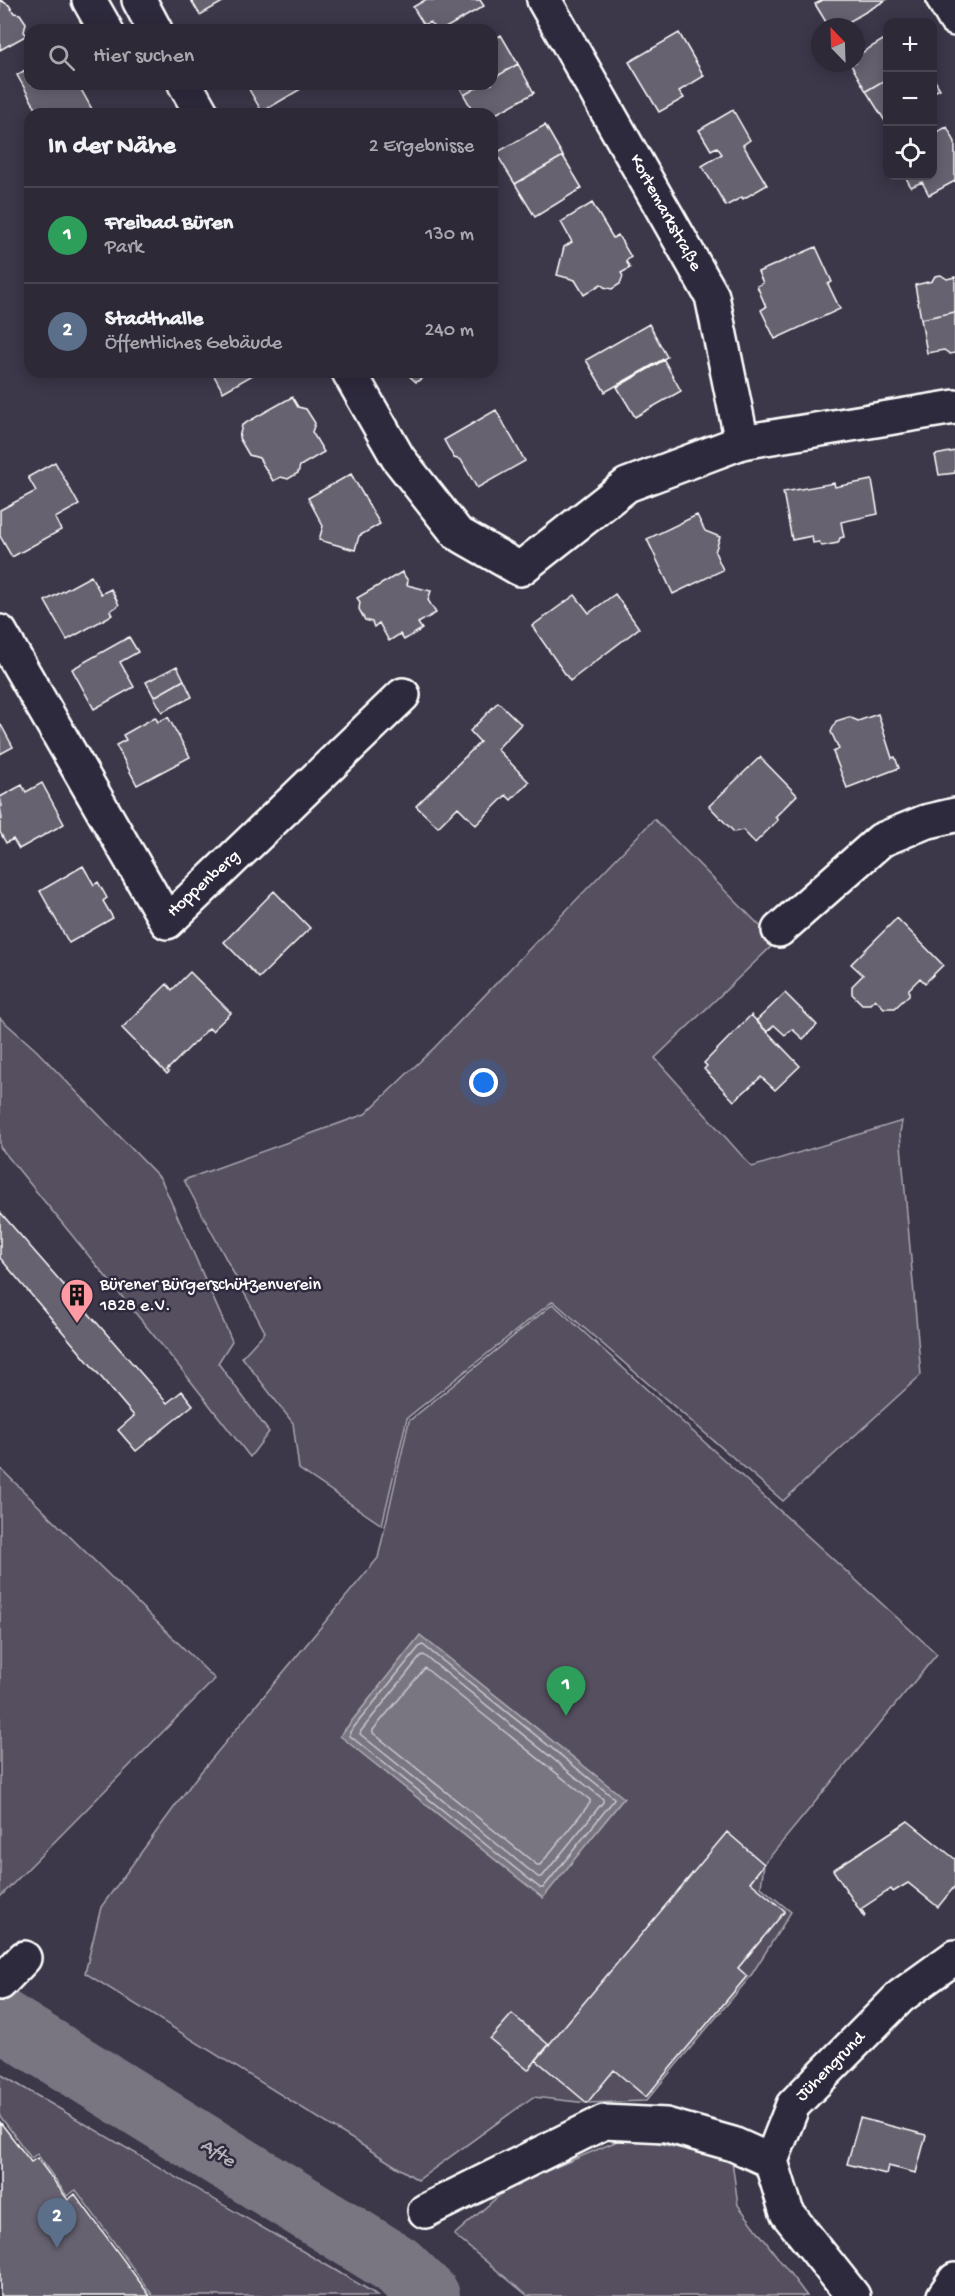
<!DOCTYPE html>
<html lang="de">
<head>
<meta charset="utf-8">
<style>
  body { margin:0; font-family:"Gochi Hand",sans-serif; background:#393542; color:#f1f3f6 }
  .controls { position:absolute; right:18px; top:18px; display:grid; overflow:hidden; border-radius:12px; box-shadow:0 3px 15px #0003 }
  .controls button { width:54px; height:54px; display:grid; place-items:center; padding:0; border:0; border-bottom:2px solid #484552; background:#2d2937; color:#f1f3f6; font:30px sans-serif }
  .compass { position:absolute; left:811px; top:18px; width:54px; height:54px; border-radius:50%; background:#2d2937; box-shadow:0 3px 15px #0003; rotate:337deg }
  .you { position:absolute; left:484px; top:1083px; width:21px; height:21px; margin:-15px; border:4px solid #fff; border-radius:50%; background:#1a73e8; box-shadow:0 0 0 9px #1a73e833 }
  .badge { display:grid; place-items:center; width:39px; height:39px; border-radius:50%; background:#95b2f1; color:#fff; font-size:20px; font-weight:700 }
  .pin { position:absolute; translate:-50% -50px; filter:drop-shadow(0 2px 3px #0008) }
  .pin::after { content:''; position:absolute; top:32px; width:21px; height:18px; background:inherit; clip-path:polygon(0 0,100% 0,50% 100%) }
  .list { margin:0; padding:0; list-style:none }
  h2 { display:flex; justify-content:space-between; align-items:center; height:78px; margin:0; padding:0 24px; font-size:26px }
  h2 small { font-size:20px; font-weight:400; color:#a7a6ad }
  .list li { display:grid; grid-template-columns:39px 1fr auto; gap:18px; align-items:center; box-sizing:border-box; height:96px; padding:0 24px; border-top:2px solid #484552 }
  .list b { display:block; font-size:22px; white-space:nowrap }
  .list p { margin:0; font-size:20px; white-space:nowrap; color:#a7a6ad }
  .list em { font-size:20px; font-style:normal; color:#a7a6ad }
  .icon { flex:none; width:33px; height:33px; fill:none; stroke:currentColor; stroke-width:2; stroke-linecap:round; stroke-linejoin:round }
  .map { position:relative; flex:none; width:955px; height:2296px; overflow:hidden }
  .search { position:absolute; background:#2d2937; box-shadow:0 3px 15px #0003; left:24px; top:24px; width:474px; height:66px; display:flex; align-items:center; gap:15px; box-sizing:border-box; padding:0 21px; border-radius:18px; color:#a7a6ad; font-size:22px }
  .panel { position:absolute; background:#2d2937; box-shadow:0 3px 15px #0003; left:24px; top:108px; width:474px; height:270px; border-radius:18px }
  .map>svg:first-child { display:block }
  .green { fill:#555060; stroke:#aaa8b0; stroke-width:1.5 }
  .water { fill:#797682; stroke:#afadb4; stroke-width:1.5 }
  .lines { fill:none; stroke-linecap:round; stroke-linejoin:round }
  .shore { stroke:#c9c8cd; stroke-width:1.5 }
  .river { stroke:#797682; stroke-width:62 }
  .building { fill:#666270; stroke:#fff; stroke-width:1.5 }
  .minor-casing { stroke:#fff; stroke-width:38 }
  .minor { stroke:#2f2a3d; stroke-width:33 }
  .labels { text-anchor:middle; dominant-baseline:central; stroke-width:5; stroke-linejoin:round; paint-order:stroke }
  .street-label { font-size:18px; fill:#fff; stroke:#2f2a3d }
  .poi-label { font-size:18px; fill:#fff; stroke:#2f2a3d; text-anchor:start }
  .water-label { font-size:20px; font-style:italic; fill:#b5b4ba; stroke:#2f2a3d }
</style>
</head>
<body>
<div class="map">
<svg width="955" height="2296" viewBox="0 0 955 2296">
  <rect width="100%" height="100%" fill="#3c3749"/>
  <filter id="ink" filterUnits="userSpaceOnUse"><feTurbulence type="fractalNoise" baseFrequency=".0167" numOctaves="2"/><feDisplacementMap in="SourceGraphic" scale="12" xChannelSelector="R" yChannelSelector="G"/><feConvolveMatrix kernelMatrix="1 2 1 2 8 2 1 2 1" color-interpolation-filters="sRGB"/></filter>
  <g filter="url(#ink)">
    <!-- green -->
    <path class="green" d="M654,819L776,942L655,1058L752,1167L902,1121L900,1133L921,1375L783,1501L553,1301L407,1418L382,1525L299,1469L293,1423L242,1357L265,1332L184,1180L365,1114L434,1048Z
      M0,1018L36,1050L161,1179L232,1341L218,1363L269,1432L250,1457L186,1375L0,1147Z
      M553,1304L937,1654L764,1864L761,1887L791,1912L750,1977L646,2101L587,2103L533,2097L418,2180L85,1973L101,1907L195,1779L378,1558L409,1421Z
      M0,1468L215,1679L0,1897Z
      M0,2074L374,2293L378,2296H153L76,2190L67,2196L37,2154L31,2158L0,2116Z
      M629,2136L732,2161L738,2205L807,2296H528L454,2235L509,2187Z"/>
    <!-- water -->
    <path class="water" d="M420,1635L624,1798L543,1898L340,1736Z"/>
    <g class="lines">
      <!-- shore -->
      <path class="shore" d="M423,1645L614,1798L613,1801L543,1888H540L350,1736V1732L420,1646Z
        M424,1655L603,1799V1802L542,1877H538L360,1734L361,1731L421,1656Z
        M425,1668L590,1800V1803L540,1865H537L373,1733V1730Z"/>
      <!-- river -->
      <path class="river" d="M0,2019L397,2265L429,2296"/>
    </g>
    <!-- building -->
    <path class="building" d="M0,0L9,5L14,13L20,14L26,23L24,32L27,35L0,50Z
      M191,0H226L200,15Z
      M425,0H480L484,6L442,30H436L430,22L424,25L413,7Z
      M823,0H886L840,27H829L815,4Z
      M679,33L704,76L679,91L684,98L659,112L629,62Z
      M501,35L518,64L492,79V41Z
      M888,37V78L866,91L850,63H856V56Z
      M518,64L534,93L492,116V114H482L479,109L473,111L464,95L483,84H492V79Z
      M30,67V84H78L93,111L88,114H39L17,75Z
      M932,76L940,89L932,93Z
      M888,78V120L885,121L866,91Z
      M246,84H309L262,112Z
      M458,84H483L464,95Z
      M733,110L750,140L743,145L767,185L743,199L742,197L726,206L702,166L722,154L717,147L711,150L699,130Z
      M545,125L563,156L515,184L496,153Z
      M947,127L955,142V181L929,195L922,182L911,187L905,176H932V134Z
      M563,156L582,188L535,217L515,184Z
      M592,203L613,238L618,235L631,257L626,261L630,268L621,273L623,276L620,284L612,289L604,287L601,284L584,295L575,280L557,275L564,247L572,242L561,222Z
      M816,247L832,282L828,284L840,309L775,339L761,310L766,307L757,286L763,283L758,272Z
      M941,275L947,279L955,277V312L921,319L915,285L932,281L935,276Z
      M955,312V353L950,354L944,350L927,353L921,319Z
      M649,324L667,357L605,392L586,360Z
      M664,360L681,391L635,417L617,387Z
      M212,372H258L223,392Z
      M405,372H434L416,382Z
      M292,397L298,407L306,409L315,423L312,432L324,452L300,466L298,473L288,479L281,477L273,481L259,458L249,455L239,438L242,425Z
      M496,410L525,461L477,488L461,460L454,458L444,440Z
      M955,451V473L939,475L935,455Z
      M55,462L79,505L55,518L61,530L12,557L0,536V510L36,491L28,477Z
      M351,474L380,524L359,536L355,550L319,540L323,526L308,498Z
      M872,480L878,514L841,522L844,537L840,538L838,543L822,546L819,542L813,543L812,536L792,540L783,492L834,483L835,487Z
      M697,515L705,531L720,537L715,552L723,570L673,594L647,539Z
      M402,572L408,581L407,585L431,591L428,600L436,613L418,623L422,629L404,640L400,634L389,641L379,623L374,627L372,622L365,620L359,609L360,602L357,598Z
      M91,576L101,594L111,589L119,605L110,611L112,615L67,640L45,601Z
      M615,594L639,628L570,681L532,626L575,595L589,613Z
      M129,637L138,652L120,662L134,687L94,709L72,669Z
      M177,666L184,680L154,697L146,682Z
      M184,680L192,697L162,712L154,697Z
      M498,702L521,724L497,749L529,782L511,800L506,795L476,825L458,807L438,827L416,806L480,742L470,731Z
      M878,714L892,758L895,757L899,768L847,788L833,752L839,749L831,732L836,721L849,717L858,721Z
      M155,717L158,722L168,717L190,757L137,785L116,745L126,740L123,735Z
      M0,723L13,747L0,754Z
      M760,757L797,795L775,817L778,820L755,843L743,830L734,832L709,806Z
      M42,783L64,824L19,849L13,839L6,843L0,832V820L2,819L0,807L2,806L0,797L22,785L26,792Z
      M83,866L94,885L98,882L107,898L103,901L113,918L69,943L40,891Z
      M274,891L310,928L259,978L224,942Z
      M897,918L943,965L925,983L920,978L909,989V995L895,1008H884L875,999L870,1004H862L852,994V986L863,975L851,964Z
      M190,972L231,1013L212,1031L209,1028L167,1070L169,1072L167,1074L122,1028L167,984L172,990Z
      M785,993L817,1025L803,1039L792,1029L785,1035L774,1025L767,1032L756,1021Z
      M751,1015L800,1066L775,1090L761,1077L734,1101L704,1069L707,1066L704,1063Z
      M0,1212L167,1403L182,1391L193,1405L136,1451L118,1430L134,1416L0,1258Z
      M908,1821L955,1859V1886L938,1907L908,1883L893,1892L891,1889L861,1909L865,1915L864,1917L833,1870Z
      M727,1832L764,1864L750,1882L785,1911L738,1968L747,1976L646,2097L614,2070L587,2103L536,2060Z
      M512,2014L549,2045L528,2070L490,2039Z
      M860,2118L926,2135L916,2173L888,2166L886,2174L847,2164Z
      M0,2122L31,2162L37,2158L68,2200L75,2194L150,2296H0Z"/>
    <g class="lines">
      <defs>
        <path id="minor" d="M89,0L106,30
          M139,0L155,30
          M544,0L712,296L742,442
          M944,0L955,19
          M185,84L202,114
          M349,372L398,458L457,533L520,569L627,485L742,442L955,407
          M0,632L167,922L403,695
          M779,930L881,840L925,822L955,815
          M0,1983L24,1958
          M425,2211L604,2122L666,2125L733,2144L771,2161
          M853,2296L787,2213L771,2161L793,2105L901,1996L955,1957
          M944,2296L955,2280"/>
      </defs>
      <!-- minor casing -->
      <use href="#minor" class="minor-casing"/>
      <!-- minor -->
      <use href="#minor" class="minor"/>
    </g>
  </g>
  <!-- icons -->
  <defs>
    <symbol id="building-pin" viewBox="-11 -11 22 30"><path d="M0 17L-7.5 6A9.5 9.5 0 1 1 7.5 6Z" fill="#ff9aa2" stroke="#2f2a3d"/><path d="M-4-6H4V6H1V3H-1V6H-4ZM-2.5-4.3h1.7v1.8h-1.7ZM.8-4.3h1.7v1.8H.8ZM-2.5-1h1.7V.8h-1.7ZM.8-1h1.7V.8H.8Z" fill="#111"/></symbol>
  </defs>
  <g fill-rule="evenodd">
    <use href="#building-pin" x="58" y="1276" width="38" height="52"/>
  </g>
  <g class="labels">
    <!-- street labels -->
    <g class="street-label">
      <text transform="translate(665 213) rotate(61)">Kortemarkstraße</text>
      <text transform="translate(204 884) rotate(-42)">Hoppenberg</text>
      <text transform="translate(831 2067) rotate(-45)">Jühengrund</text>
    </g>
    <!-- poi labels -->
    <g class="poi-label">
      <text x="100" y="1285">Bürener Bürgerschützenverein<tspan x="100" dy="21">1828 e.V.</tspan></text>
    </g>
    <!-- water labels -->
    <g class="water-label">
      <text transform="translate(217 2154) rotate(32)">Afte</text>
    </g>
  </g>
</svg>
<div class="controls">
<button>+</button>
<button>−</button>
<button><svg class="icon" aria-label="locate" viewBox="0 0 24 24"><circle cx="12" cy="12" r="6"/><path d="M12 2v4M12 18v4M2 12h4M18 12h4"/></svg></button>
</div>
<svg class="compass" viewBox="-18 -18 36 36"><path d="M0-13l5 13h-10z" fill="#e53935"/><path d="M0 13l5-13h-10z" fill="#a7a6ad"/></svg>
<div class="you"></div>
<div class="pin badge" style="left:566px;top:1716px;background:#2e9e5b">1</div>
<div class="pin badge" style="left:57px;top:2248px;background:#5c6f8a">2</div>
<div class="search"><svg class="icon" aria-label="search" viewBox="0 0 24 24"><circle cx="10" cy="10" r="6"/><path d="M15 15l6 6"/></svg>Hier suchen</div>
<section class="panel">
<h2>In der Nähe<small>2 Ergebnisse</small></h2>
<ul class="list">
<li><span class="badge" style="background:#2e9e5b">1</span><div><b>Freibad Büren</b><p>Park</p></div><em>130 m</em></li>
<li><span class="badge" style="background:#5c6f8a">2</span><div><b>Stadthalle</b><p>Öffentliches Gebäude</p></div><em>240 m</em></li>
</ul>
</section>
</div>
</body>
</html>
